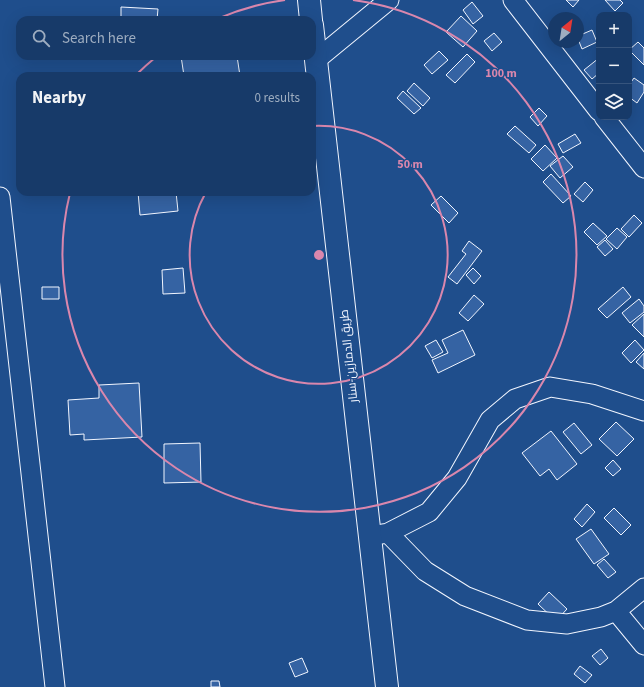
<!DOCTYPE html>
<html lang="en">
<head>
<meta charset="utf-8">
<style>
  body { margin:0; font-family:"Source Sans 3",Cairo,sans-serif; background:#20416f; color:#f1f3f6 }
  .controls { position:absolute; right:12px; top:12px; display:grid; overflow:hidden; border-radius:8px; box-shadow:0 4px 16px #0002 }
  .controls button { width:36px; height:36px; display:grid; place-items:center; padding:0; border:0; border-bottom:1px solid #36547d; background:#173a69; color:#f1f3f6; font:20px sans-serif }
  .compass { position:absolute; left:548px; top:12px; width:36px; height:36px; border-radius:50%; background:#173a69; box-shadow:0 4px 16px #0002; rotate:30deg }
  .list { margin:0; padding:0; list-style:none }
  h2 { display:flex; justify-content:space-between; align-items:center; height:52px; margin:0; padding:0 16px; font-size:17px }
  h2 small { font-size:13px; font-weight:400; color:#9eadc0 }
  .icon { flex:none; width:22px; height:22px; fill:none; stroke:currentColor; stroke-width:2; stroke-linecap:round; stroke-linejoin:round }
  .map { position:relative; flex:none; width:644px; height:687px; overflow:hidden }
  .search { position:absolute; background:#173a69; box-shadow:0 4px 16px #0002; left:16px; top:16px; width:300px; height:44px; display:flex; align-items:center; gap:10px; box-sizing:border-box; padding:0 14px; border-radius:12px; color:#9eadc0; font-size:15px }
  .panel { position:absolute; background:#173a69; box-shadow:0 4px 16px #0002; left:16px; top:72px; width:300px; height:124px; border-radius:12px }
  .map>svg:first-child { display:block }
  .building { fill:#3563a3; stroke:#f2f6ff }
  .lines { fill:none; stroke-linecap:round; stroke-linejoin:round }
  .minor-casing { stroke:#f2f6ff; stroke-width:21 }
  .highway-casing { stroke:#f2f6ff; stroke-width:24 }
  .minor { stroke:#1f4e8c; stroke-width:19 }
  .highway { stroke:#1f4e8c; stroke-width:22 }
  .ring { fill:none; stroke:#da87ad; stroke-width:2 }
  .labels { text-anchor:middle; dominant-baseline:central; stroke-width:3; stroke-linejoin:round; paint-order:stroke }
  .street-label { font-size:12px; fill:#f2f6ff; stroke:#1f4e8c }
  .centre { fill:#da87ad; stroke:#1f4e8c; stroke-width:2 }
  .ring-label { font-size:12px; text-anchor:middle; font-weight:bold; fill:#da87ad; stroke:#1f4e8c; stroke-width:3; stroke-linejoin:round; paint-order:stroke }
</style>
</head>
<body>
<div class="map">
<svg width="644" height="687" viewBox="0 0 644 687">
  <rect width="100%" height="100%" fill="#1f4e8c"/>
  <!-- building -->
  <path class="building" d="M566,0H579L573,7Z
    M605,0H620L623,3L615,11Z
    M472,2L483,16L473,24L463,10Z
    M121,7L158,9L157,20H121Z
    M461,16L477,31L463,47L446,32Z
    M592,30L597,42L582,49L578,39V36Z
    M494,33L502,42L492,51L484,41Z
    M638,42L644,48V65L629,50Z
    M439,51L448,60L432,74L424,65Z
    M467,54L475,62L455,83L446,75Z
    M181,56H237L240,76H184Z
    M599,58V73L592,79L584,70Z
    M634,78L644,85V92L637,103L629,97V85Z
    M414,83L430,98L423,106L407,91Z
    M403,91L421,108L414,114L397,98Z
    M539,108L547,116L538,126L530,117Z
    M515,126L536,145L529,153L507,134Z
    M575,134L581,143L563,153L558,144Z
    M545,145L557,158L543,171L531,159Z
    M563,156L573,167L560,178L550,166Z
    M551,174L571,196L563,203L543,182Z
    M585,182L593,190L583,202L574,194Z
    M138,192H176L178,211L140,215Z
    M441,196L458,213L449,223L431,205Z
    M634,215L642,223L629,237L621,229Z
    M593,223L607,236L597,245L584,232Z
    M617,228L627,237L617,249L606,239Z
    M605,240L613,249L605,256L597,247Z
    M469,241L482,251L457,284L448,277L466,254L462,251Z
    M183,268L185,293L163,294L162,270Z
    M473,268L481,276L474,284L466,275Z
    M42,287H59V299H42Z
    M623,287L631,297L607,318L598,309Z
    M474,295L484,304L468,321L459,313Z
    M639,299L644,306V312L630,323L622,313Z
    M644,314V337L632,325Z
    M463,330L475,355L438,373L432,360L448,353L442,340Z
    M436,340L443,352L432,358L425,346Z
    M635,340L644,350L631,363L622,353Z
    M644,353V369L636,362Z
    M139,383L142,437L84,440V434L70,435L68,400L99,398V385Z
    M616,422L634,439L617,456L599,439Z
    M574,423L592,445L581,454L563,432Z
    M551,431L577,464L557,480L549,469L540,476L522,453Z
    M200,443L201,482L164,483V444Z
    M613,460L621,469L613,476L605,468Z
    M587,504L595,512L582,527L574,519Z
    M614,508L631,525L621,535L604,518Z
    M591,529L609,554L594,564L576,539Z
    M604,559L616,572L608,578L597,565Z
    M549,592L567,609L556,621L538,604Z
    M601,649L608,658L600,665L592,656Z
    M302,658L308,672L295,677L289,663Z
    M580,666L592,675L585,683L574,674Z
    M211,681H219L220,687H211Z"/>
  <g class="lines">
    <defs>
      <path id="minor" d="M513,0L599,111
        M316,60L389,0
        M604,117L644,168
        M0,197L55,687
        M388,533L425,571L465,596L527,620L567,624L601,617L616,611L644,588
        M370,536L388,533L429,512L457,478L490,420L515,399L550,387L592,394L644,411
        M616,611L644,645"/>
      <path id="highway" d="M309,0L311,20
        M312,25L387,687"/>
    </defs>
    <!-- minor casing -->
    <use href="#minor" class="minor-casing"/>
    <!-- highway casing -->
    <use href="#highway" class="highway-casing"/>
    <!-- minor -->
    <use href="#minor" class="minor"/>
    <!-- highway -->
    <use href="#highway" class="highway"/>
  </g>
  <!-- distance rings -->
  <g class="ring">
    <path d="M312 126A129 129 0 1 1 206 192"/>
    <path d="M136 75A257 257 0 0 1 156 57M217 19A257 257 0 0 1 285 0M353 0A257 257 0 1 1 70 193"/>
  </g>
  <g class="labels">
    <!-- street labels -->
    <g class="street-label">
      <text transform="translate(349 356) rotate(-96)">طريق الدمازين-سنار</text>
    </g>
  </g>
  <circle cx="319" cy="255" r="6" class="centre"/>
  <g class="ring-label">
    <text x="501" y="77">100 m</text>
    <text x="410" y="168">50 m</text>
  </g>
</svg>
<div class="controls">
<button>+</button>
<button>−</button>
<button><svg class="icon" aria-label="layers" viewBox="0 0 24 24"><path d="M12 4l9 5-9 5-9-5zM3 14l9 5 9-5"/></svg></button>
</div>
<svg class="compass" viewBox="-18 -18 36 36"><path d="M0-13l5 13h-10z" fill="#e53935"/><path d="M0 13l5-13h-10z" fill="#9eadc0"/></svg>
<div class="search"><svg class="icon" aria-label="search" viewBox="0 0 24 24"><circle cx="10" cy="10" r="6"/><path d="M15 15l6 6"/></svg>Search here</div>
<section class="panel">
<h2>Nearby<small>0 results</small></h2>
<ul class="list">
</ul>
</section>
</div>
</body>
</html>
